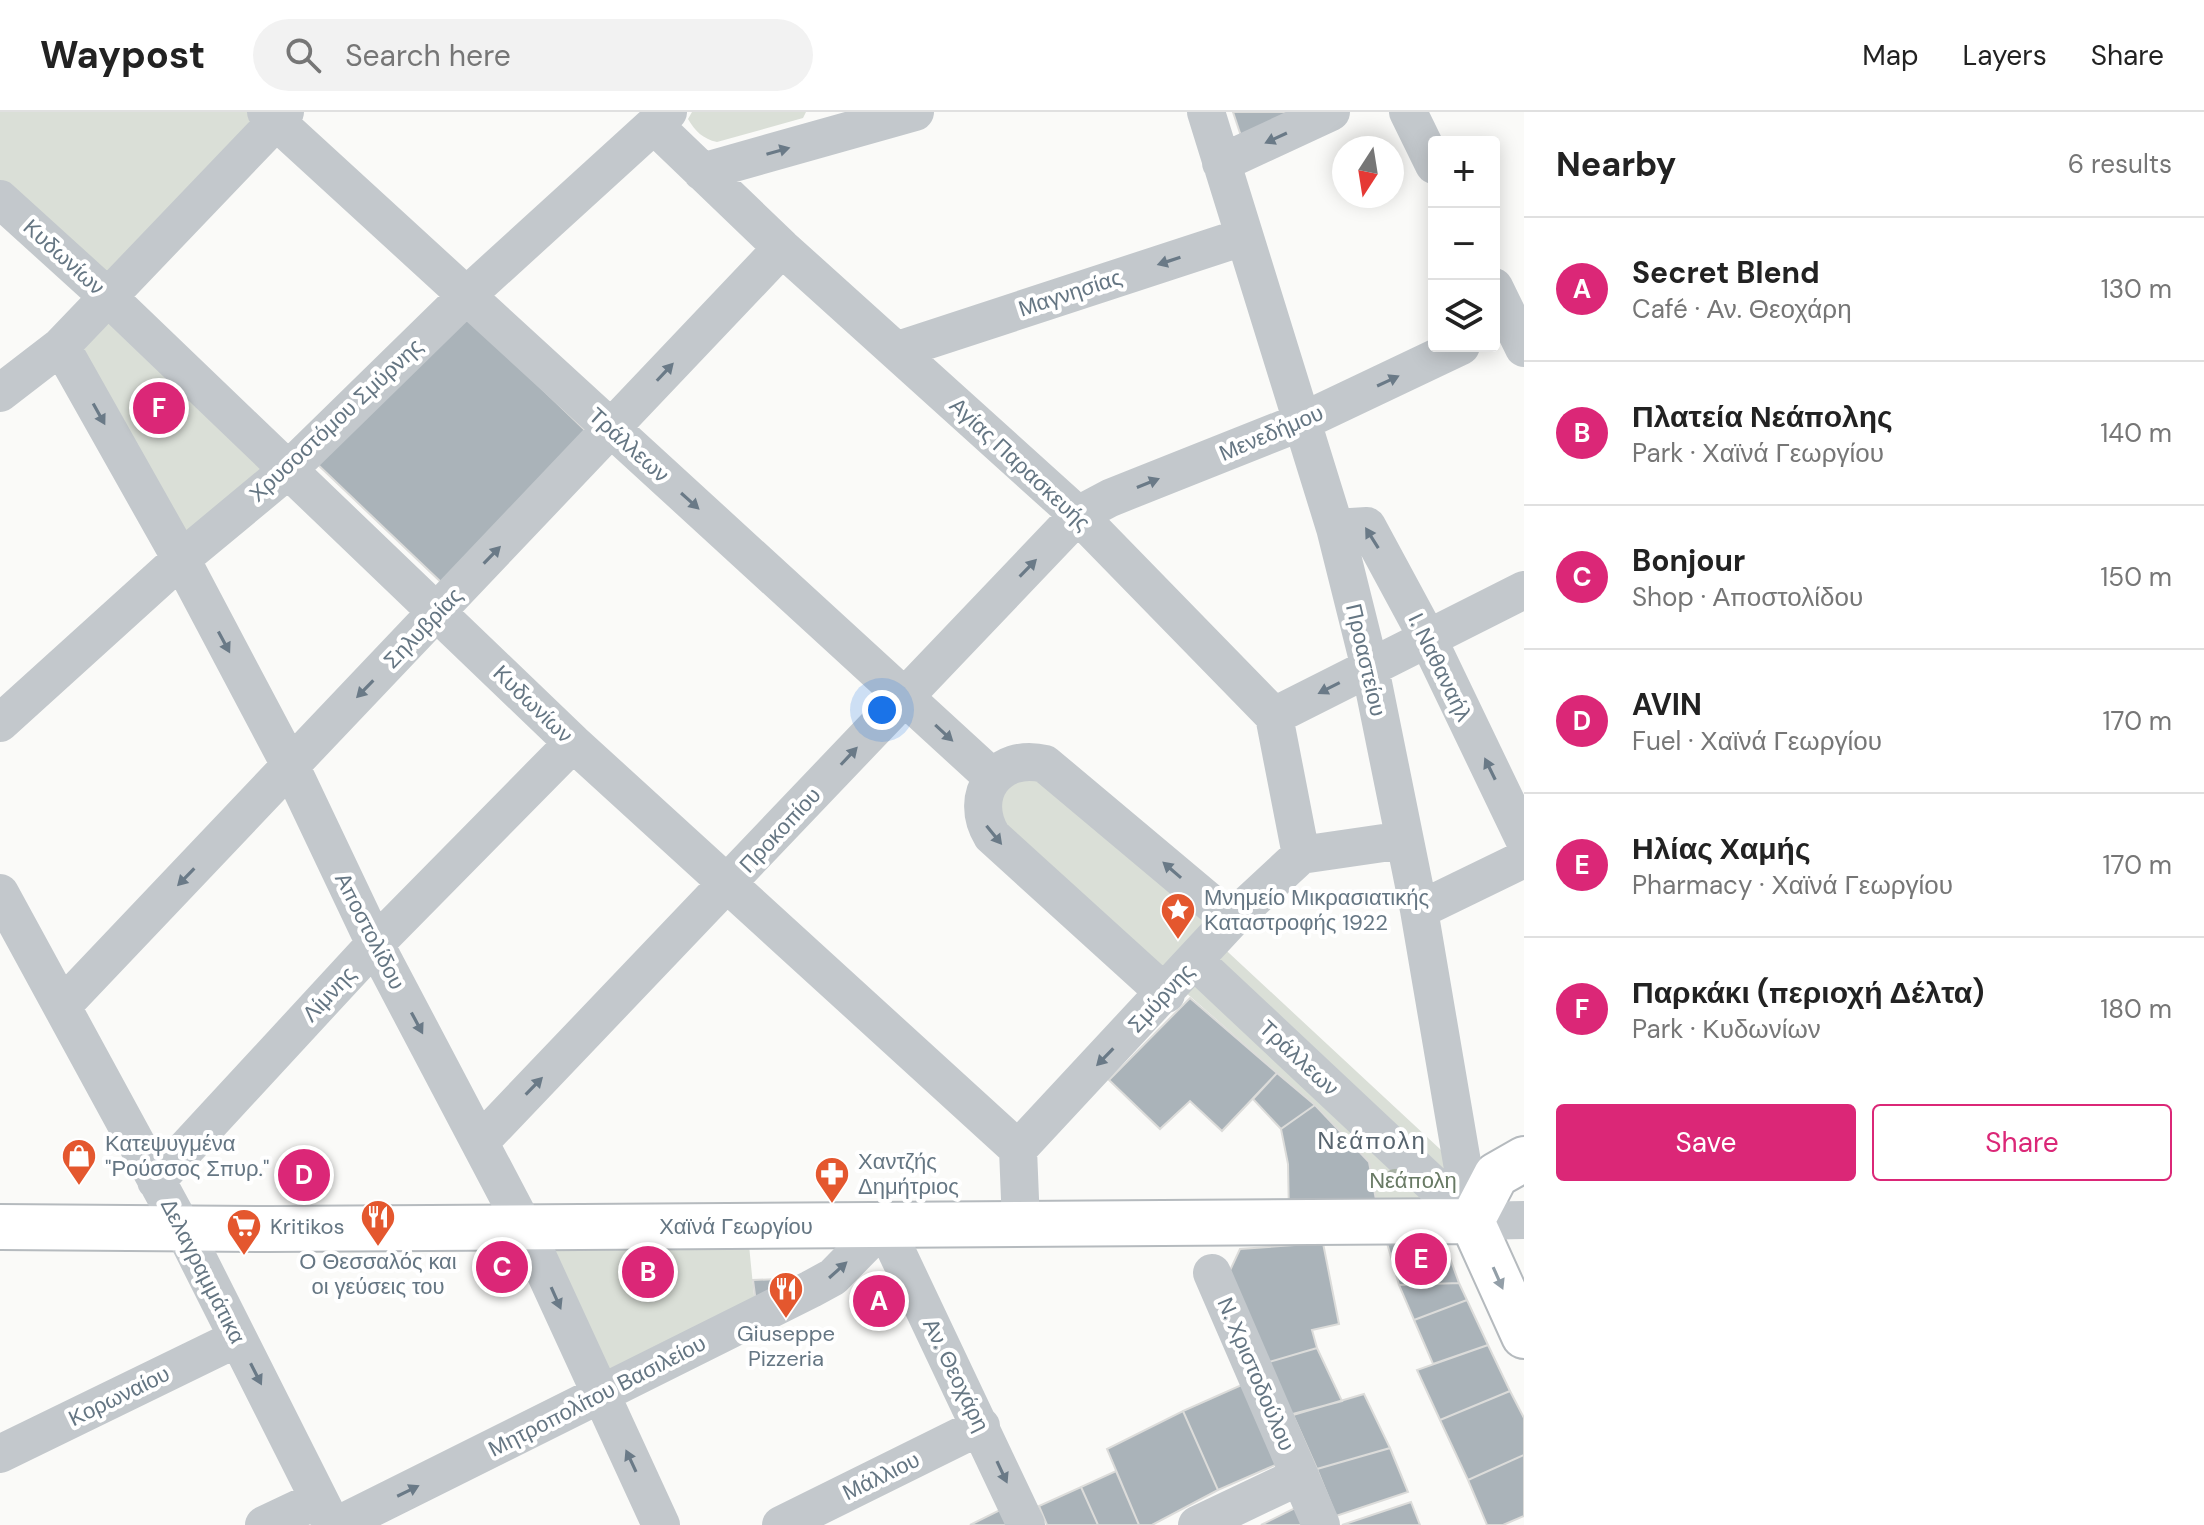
<!DOCTYPE html>
<html lang="en">
<head>
<meta charset="utf-8">
<style>
  body { margin:0; font-family:"DM Sans",sans-serif; background:#f2f2f2; color:#222 }
  .controls { position:absolute; right:24px; top:24px; display:grid; overflow:hidden; border-radius:8px; box-shadow:0 4px 20px #0003 }
  .controls button { width:72px; height:72px; display:grid; place-items:center; padding:0; border:0; border-bottom:2px solid #e0e0e0; background:#fff; color:#222; font:40px sans-serif }
  .compass { position:absolute; left:1332px; top:24px; width:72px; height:72px; border-radius:50%; background:#fff; box-shadow:0 4px 20px #0003; rotate:192deg }
  .you { position:absolute; left:882px; top:598px; width:28px; height:28px; margin:-20px; border:6px solid #fff; border-radius:50%; background:#1a73e8; box-shadow:0 0 0 12px #1a73e833 }
  .badge { display:grid; place-items:center; width:52px; height:52px; border-radius:50%; background:#db2777; color:#fff; font-size:26px; font-weight:700 }
  .pin { position:absolute; translate:-50% -50%; border:4px solid #fff; box-shadow:0 2px 8px #0006 }
  .list { margin:0; padding:0; list-style:none }
  h2 { display:flex; justify-content:space-between; align-items:center; height:104px; margin:0; padding:0 32px; font-size:34px }
  h2 small { font-size:26px; font-weight:400; color:#767676 }
  .list li { display:grid; grid-template-columns:52px 1fr auto; gap:24px; align-items:center; box-sizing:border-box; height:144px; padding:0 32px; border-top:2px solid #e0e0e0 }
  .list b { display:block; font-size:30px; white-space:nowrap }
  .list p { margin:0; font-size:26px; white-space:nowrap; color:#767676 }
  .list em { font-size:26px; font-style:normal; color:#767676 }
  .actions { display:flex; gap:16px; padding:24px 32px }
  .actions a { flex:1; padding:18px 0; border:2px solid #db2777; border-radius:8px; text-align:center; font-size:28px; color:#db2777 }
  .actions .main { background:#db2777; color:#fff }
  .icon { flex:none; width:44px; height:44px; fill:none; stroke:currentColor; stroke-width:2; stroke-linecap:round; stroke-linejoin:round }
  .map { position:relative; flex:none; width:1524px; height:1413px; overflow:hidden }
  header { display:flex; align-items:center; gap:48px; box-sizing:border-box; height:112px; padding:0 40px; background:#fff; border-bottom:2px solid #e0e0e0 }
  header strong { font-size:38px }
  nav { display:flex; gap:44px; margin-inline-start:auto; font-size:28px }
  .search { width:560px; height:72px; background:#f2f2f2; display:flex; align-items:center; gap:20px; box-sizing:border-box; padding:0 28px; border-radius:44px; color:#767676; font-size:30px }
  main { display:flex }
  aside { flex:1; background:#fff }
  .map>svg:first-child { display:block }
  .green { fill:#dadfd7 }
  .building { fill:#aab3b9; stroke:#dcdcda; stroke-width:2 }
  .lines { fill:none; stroke-linecap:round; stroke-linejoin:round }
  .major-casing { stroke:#b5babe; stroke-width:48 }
  .minor { stroke:#c3c8cc; stroke-width:38 }
  .major { stroke:#fff; stroke-width:44 }
  .tree { fill:#aab4a7 }
  .oneway { fill:#6a7a87 }
  .oneway2 { fill:#939fa8 }
  .labels { text-anchor:middle; dominant-baseline:central; stroke-width:8; stroke-linejoin:round; paint-order:stroke }
  .street-label { font-size:22px; fill:#657683; stroke:#fff }
  .poi-label { font-size:22px; fill:#657683; stroke:#fff; text-anchor:start }
  .park-label { font-size:22px; fill:#687a64; stroke:#fff }
  .neighbourhood-label { font-size:24px; letter-spacing:2px; fill:#57646e; stroke:#fff }
</style>
</head>
<body>
<header>
<strong>Waypost</strong>
<div class="search"><svg class="icon" aria-label="search" viewBox="0 0 24 24"><circle cx="10" cy="10" r="6"/><path d="M15 15l6 6"/></svg>Search here</div>
<nav><a>Map</a><a>Layers</a><a>Share</a></nav>
</header>
<main>
<div class="map">
<svg width="1524" height="1413" viewBox="0 0 1524 1413">
  <rect width="100%" height="100%" fill="#fafaf8"/>
  <!-- green -->
  <path class="green" d="M0,0H266L109,186L287,359L181,447L61,234L109,186L0,87Z
    M692,0H806L803,6L717,30C703,27 695,19 688,7Z
    M1016,650L1231,808L1215,828L1455,1051L1472,1109H1380L1369,1050L1315,994L1176,872L992,724L984,679Z
    M747,1113L756,1204L600,1284L524,1115Z"/>
  <!-- building -->
  <path class="building" d="M1233,0H1296L1241,24Z
    M463,201L589,322L443,472L314,349Z
    M1190,886L1277,961L1222,1019L1190,989L1160,1017L1109,968Z
    M1277,961L1315,993L1281,1017L1253,987Z
    M1315,993L1369,1050L1379,1104H1289L1288,1052L1281,1017Z
    M1385,1124H1442L1459,1171L1399,1173Z
    M1323,1131L1339,1212L1312,1218L1317,1236L1262,1252L1226,1167L1240,1137Z
    M778,1167L779,1184L756,1191L753,1168Z
    M1459,1171L1467,1188L1414,1208L1399,1173Z
    M1467,1188L1488,1233L1433,1252L1414,1208Z
    M1488,1233L1510,1279L1440,1308L1417,1258Z
    M1317,1236L1342,1289L1285,1304L1262,1252Z
    M1246,1271L1282,1350L1218,1378L1183,1299Z
    M1510,1279L1524,1306V1343L1468,1368L1440,1308Z
    M1364,1282L1390,1336L1317,1357L1293,1303Z
    M1183,1299L1218,1378L1152,1413H1139L1107,1337Z
    M1390,1336L1408,1380L1336,1404L1317,1357Z
    M1524,1343V1404L1503,1413H1487L1468,1368Z
    M1116,1359L1139,1413H1098L1081,1375Z
    M1081,1375L1098,1413H1047L1039,1394Z
    M1411,1390L1420,1413H1342Z
    M1004,1396L1013,1413H970Z
    M1295,1396L1303,1413H1261Z"/>
  <g class="lines">
    <defs>
      <path id="major" d="M1472,1109L1524,1224
        M1472,1109L1496,1063L1524,1047
        M0,1115L269,1117L1472,1109"/>
    </defs>
    <!-- major casing -->
    <use href="#major" class="major-casing"/>
    <!-- minor -->
    <path class="minor" d="M266,0L992,665
      M1206,0L1335,416L1370,556L1419,798L1472,1109
      M1408,0L1434,53
      M654,13L782,136L1078,403L1274,604L1301,743
      M1221,51L1331,0
      M702,60L915,0
      M0,87L109,186L573,631L1018,1037L1021,1112
      M1494,175L1524,236
      M61,234L181,447L291,655L375,832L524,1115L661,1413
      M898,238L1243,125
      M0,281L61,234L285,0
      M1335,416L1367,414L1428,527L1524,727
      M1274,604L1524,478
      M0,611L181,447L287,359L466,184L668,0
      M0,781L183,1117L332,1413
      M1419,798L1524,747
      M1195,849L1472,1109
      M1166,882L992,724C967,683 998,640 1045,652L1231,808
      M63,893L782,136
      M480,1030L1078,403L1110,386L1301,310L1461,234
      M1018,1037L1231,808L1301,743L1404,728
      M156,1069L375,832L573,631
      M1472,1109L1524,1108
      M1212,1161L1321,1413
      M0,1342L238,1226
      M264,1413L319,1387
      M338,1413L811,1177L833,1165L884,1113L1026,1413
      M781,1413L981,1314
      M1197,1413L1300,1364"/>
    <!-- major -->
    <use href="#major" class="major"/>
  </g>
  <!-- trees -->
  <circle class="tree" cx="1395" cy="1068" r="11"/>
  <!-- one-way arrows -->
  <defs><path id="oneway-solid" d="M-6-.8H1V-3.2L6.5 0L1 3.2V.8H-6Z" transform="scale(2)"/></defs>
  <g class="oneway">
    <use href="#oneway-solid" transform="translate(1276 26) rotate(155)"/>
    <use href="#oneway-solid" transform="translate(778 39) rotate(-16)"/>
    <use href="#oneway-solid" transform="translate(1169 149) rotate(162)"/>
    <use href="#oneway-solid" transform="translate(665 260) rotate(-47)"/>
    <use href="#oneway-solid" transform="translate(1388 269) rotate(-25)"/>
    <use href="#oneway-solid" transform="translate(99 302) rotate(61)"/>
    <use href="#oneway-solid" transform="translate(1148 371) rotate(-22)"/>
    <use href="#oneway-solid" transform="translate(690 389) rotate(42)"/>
    <use href="#oneway-solid" transform="translate(1372 426) rotate(-122)"/>
    <use href="#oneway-solid" transform="translate(492 443) rotate(-46)"/>
    <use href="#oneway-solid" transform="translate(1028 456) rotate(-46)"/>
    <use href="#oneway-solid" transform="translate(224 530) rotate(62)"/>
    <use href="#oneway-solid" transform="translate(1329 576) rotate(153)"/>
    <use href="#oneway-solid" transform="translate(365 577) rotate(134)"/>
    <use href="#oneway-solid" transform="translate(944 621) rotate(43)"/>
    <use href="#oneway-solid" transform="translate(849 644) rotate(-47)"/>
    <use href="#oneway-solid" transform="translate(1490 657) rotate(-116)"/>
    <use href="#oneway-solid" transform="translate(994 723) rotate(51)"/>
    <use href="#oneway-solid" transform="translate(1172 758) rotate(-139)"/>
    <use href="#oneway-solid" transform="translate(186 765) rotate(134)"/>
    <use href="#oneway-solid" transform="translate(417 911) rotate(62)"/>
    <use href="#oneway-solid" transform="translate(1105 945) rotate(134)"/>
    <use href="#oneway-solid" transform="translate(534 974) rotate(-46)"/>
    <use href="#oneway-solid" transform="translate(838 1158) rotate(-42)"/>
    <use href="#oneway-solid" transform="translate(556 1186) rotate(66)"/>
    <use href="#oneway-solid" transform="translate(256 1262) rotate(63)"/>
    <use href="#oneway-solid" transform="translate(631 1349) rotate(-115)"/>
    <use href="#oneway-solid" transform="translate(1002 1360) rotate(65)"/>
    <use href="#oneway-solid" transform="translate(408 1379) rotate(-26)"/>
  </g>
  <use class="oneway2" href="#oneway-solid" transform="translate(1498 1166) rotate(66)"/>
  <!-- icons -->
  <defs>
    <symbol id="sight-pin" viewBox="-11 -11 22 30"><path d="M0 17L-7.5 6A9.5 9.5 0 1 1 7.5 6Z" fill="#e4572e" stroke="#fff"/><path d="M0-6L1.8-2.2L6-1.7L2.9 1.2L3.7 5.4L0 3.3L-3.7 5.4L-2.9 1.2L-6-1.7L-1.8-2.2Z" fill="#fff"/></symbol>
    <symbol id="shop-pin" viewBox="-11 -11 22 30"><path d="M0 17L-7.5 6A9.5 9.5 0 1 1 7.5 6Z" fill="#e4572e" stroke="#fff"/><path d="M-5-2.5h2.3a2.7 3.5 0 0 1 5.4 0H5L5.5 6h-11ZM-1.5-2.5h3a1.5 2.3 0 0 0-3 0Z" fill="#fff"/></symbol>
    <symbol id="pharmacy-pin" viewBox="-11 -11 22 30"><path d="M0 17L-7.5 6A9.5 9.5 0 1 1 7.5 6Z" fill="#e4572e" stroke="#fff"/><path d="M-2-6h4v4h4v4h-4v4h-4v-4h-4v-4h4Z" fill="#fff"/></symbol>
    <symbol id="restaurant-pin" viewBox="-11 -11 22 30"><path d="M0 17L-7.5 6A9.5 9.5 0 1 1 7.5 6Z" fill="#e4572e" stroke="#fff"/><path d="M-5-6h1v4h1v-4h1v4h1v-4h1v5L-1.5 .5V6h-2V.5L-5-1ZM5-6V6H3V1.5H1.5Q1.5-4 5-6Z" fill="#fff"/></symbol>
    <symbol id="supermarket-pin" viewBox="-11 -11 22 30"><path d="M0 17L-7.5 6A9.5 9.5 0 1 1 7.5 6Z" fill="#e4572e" stroke="#fff"/><path d="M-6-5.5h2.5l.6 2H6L4.5 2H-2.5L-4.4-4H-6ZM-1.5 3.2a1.3 1.3 0 1 0 .1 0ZM3 3.2a1.3 1.3 0 1 0 .1 0Z" fill="#fff"/></symbol>
  </defs>
  <g fill-rule="evenodd">
    <use href="#sight-pin" x="1158" y="778" width="40" height="54"/>
    <use href="#shop-pin" x="59" y="1024" width="40" height="54"/>
    <use href="#pharmacy-pin" x="812" y="1042" width="40" height="54"/>
    <use href="#restaurant-pin" x="358" y="1085" width="40" height="54"/>
    <use href="#supermarket-pin" x="224" y="1094" width="40" height="54"/>
    <use href="#restaurant-pin" x="766" y="1157" width="40" height="54"/>
  </g>
  <g class="labels">
    <!-- street labels -->
    <g class="street-label">
      <text transform="translate(64 145) rotate(42)">Κυδωνίων</text>
      <text transform="translate(1070 181) rotate(-18)">Μαγνησίας</text>
      <text transform="translate(336 308) rotate(-43)">Χρυσοστόμου Σμύρνης</text>
      <text transform="translate(1271 321) rotate(-23)">Μενεδήμου</text>
      <text transform="translate(629 333) rotate(42)">Τράλλεων</text>
      <text transform="translate(1020 352) rotate(43)">Αγίας Παρασκευής</text>
      <text transform="translate(423 516) rotate(-46)">Σηλυβρίας</text>
      <text transform="translate(1366 548) rotate(77)">Προαστείου</text>
      <text transform="translate(1440 555) rotate(64)">Ι. Ναθαναήλ</text>
      <text transform="translate(533 592) rotate(44)">Κυδωνίων</text>
      <text transform="translate(780 718) rotate(-47)">Προκοπίου</text>
      <text transform="translate(370 819) rotate(63)">Αποστολίδου</text>
      <text transform="translate(329 882) rotate(-47)">Λίμνης</text>
      <text transform="translate(1161 886) rotate(-47)">Σμύρνης</text>
      <text transform="translate(1299 946) rotate(43)">Τράλλεων</text>
      <text x="736" y="1114">Χαϊνά Γεωργίου</text>
      <text transform="translate(203 1159) rotate(63)">Δελαγραμμάτικα</text>
      <text transform="translate(1256 1262) rotate(67)">Ν. Χριστοδούλου</text>
      <text transform="translate(956 1263) rotate(64)">Αν. Θεοχάρη</text>
      <text transform="translate(119 1284) rotate(-26)">Κορωναίου</text>
      <text transform="translate(597 1284) rotate(-27)">Μητροπολίτου Βασιλείου</text>
      <text transform="translate(881 1364) rotate(-26)">Μάλλιου</text>
    </g>
    <!-- poi labels -->
    <g class="poi-label">
      <text x="1204" y="785">Μνημείο Μικρασιατικής<tspan x="1204" dy="25">Καταστροφής 1922</tspan></text>
      <text x="105" y="1031">Κατεψυγμένα<tspan x="105" dy="25">"Ρούσσος Σπυρ."</tspan></text>
      <text x="858" y="1049">Χαντζής<tspan x="858" dy="25">Δημήτριος</tspan></text>
      <text x="270" y="1114">Kritikos</text>
      <text x="378" y="1149" text-anchor="middle">Ο Θεσσαλός και<tspan x="378" dy="25">οι γεύσεις του</tspan></text>
      <text x="786" y="1221" text-anchor="middle">Giuseppe<tspan x="786" dy="25">Pizzeria</tspan></text>
    </g>
    <!-- park labels -->
    <g class="park-label">
      <text x="1413" y="1068">Νεάπολη</text>
    </g>
    <!-- neighbourhood labels -->
    <g class="neighbourhood-label">
      <text x="1372" y="1028">Νεάπολη</text>
    </g>
  </g>
</svg>
<div class="controls">
<button>+</button>
<button>−</button>
<button><svg class="icon" aria-label="layers" viewBox="0 0 24 24"><path d="M12 4l9 5-9 5-9-5zM3 14l9 5 9-5"/></svg></button>
</div>
<svg class="compass" viewBox="-18 -18 36 36"><path d="M0-13l5 13h-10z" fill="#e53935"/><path d="M0 13l5-13h-10z" fill="#767676"/></svg>
<div class="you"></div>
<div class="pin badge" style="left:879px;top:1189px">A</div>
<div class="pin badge" style="left:648px;top:1160px">B</div>
<div class="pin badge" style="left:502px;top:1155px">C</div>
<div class="pin badge" style="left:304px;top:1063px">D</div>
<div class="pin badge" style="left:1421px;top:1147px">E</div>
<div class="pin badge" style="left:159px;top:296px">F</div>
</div>
<aside>
<h2>Nearby<small>6 results</small></h2>
<ul class="list">
<li><span class="badge">A</span><div><b>Secret Blend</b><p>Café · Αν. Θεοχάρη</p></div><em>130 m</em></li>
<li><span class="badge">B</span><div><b>Πλατεία Νεάπολης</b><p>Park · Χαϊνά Γεωργίου</p></div><em>140 m</em></li>
<li><span class="badge">C</span><div><b>Bonjour</b><p>Shop · Αποστολίδου</p></div><em>150 m</em></li>
<li><span class="badge">D</span><div><b>AVIN</b><p>Fuel · Χαϊνά Γεωργίου</p></div><em>170 m</em></li>
<li><span class="badge">E</span><div><b>Ηλίας Χαμής</b><p>Pharmacy · Χαϊνά Γεωργίου</p></div><em>170 m</em></li>
<li><span class="badge">F</span><div><b>Παρκάκι (περιοχή Δέλτα)</b><p>Park · Κυδωνίων</p></div><em>180 m</em></li>
</ul>
<div class="actions"><a class="main">Save</a><a>Share</a></div>
</aside>
</main>
</body>
</html>
